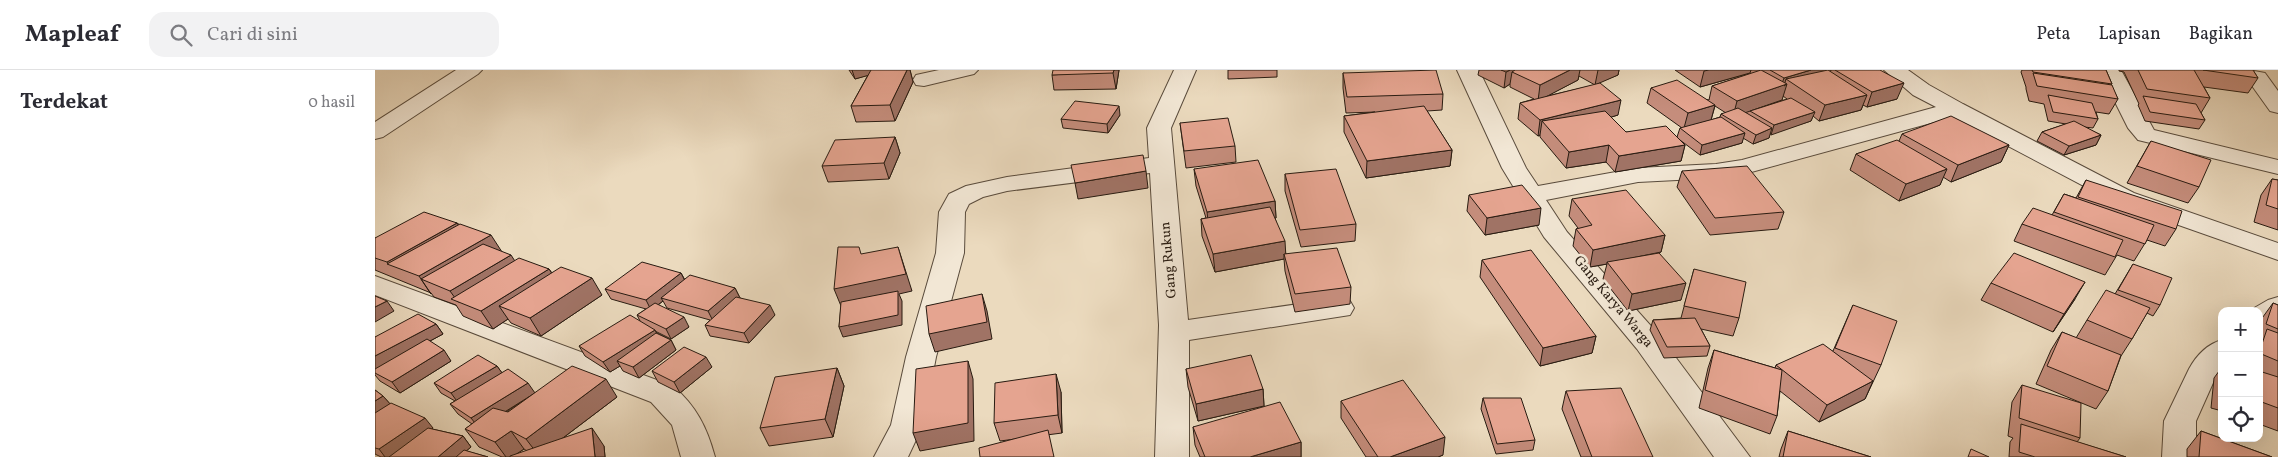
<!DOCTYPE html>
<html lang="id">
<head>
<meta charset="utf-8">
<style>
  body { margin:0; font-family:Vollkorn,serif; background:#f2f2f3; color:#2b2b33 }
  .controls { position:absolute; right:15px; bottom:15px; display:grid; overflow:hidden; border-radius:10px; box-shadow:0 5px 20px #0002 }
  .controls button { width:45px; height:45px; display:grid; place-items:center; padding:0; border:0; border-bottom:1px solid #e1e1e2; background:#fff; color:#2b2b33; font:25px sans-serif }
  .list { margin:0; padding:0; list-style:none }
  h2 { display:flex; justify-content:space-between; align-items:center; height:65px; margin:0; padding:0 20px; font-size:21px }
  h2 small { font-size:16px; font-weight:400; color:#7c7c81 }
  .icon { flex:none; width:28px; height:28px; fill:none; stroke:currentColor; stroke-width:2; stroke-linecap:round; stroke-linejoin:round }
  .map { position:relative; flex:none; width:1903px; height:387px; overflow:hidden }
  header { display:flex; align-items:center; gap:30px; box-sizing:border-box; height:70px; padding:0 25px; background:#fff; border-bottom:1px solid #e1e1e2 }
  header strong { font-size:24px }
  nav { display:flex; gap:28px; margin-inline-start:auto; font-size:18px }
  .search { width:350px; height:45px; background:#f2f2f3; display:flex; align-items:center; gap:12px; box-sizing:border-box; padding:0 18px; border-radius:15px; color:#7c7c81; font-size:19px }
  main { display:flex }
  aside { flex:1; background:#fff }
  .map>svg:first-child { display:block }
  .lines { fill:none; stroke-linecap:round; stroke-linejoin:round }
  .minor-casing { stroke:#594b3c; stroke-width:2 }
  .minor { fill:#f2e7d5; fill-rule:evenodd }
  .wall { fill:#c58d7c; stroke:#281b11; fill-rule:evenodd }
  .shaded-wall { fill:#a07365; stroke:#281b11 }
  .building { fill:#e5a490; stroke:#281b11 }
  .labels { text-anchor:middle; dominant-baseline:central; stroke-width:5; stroke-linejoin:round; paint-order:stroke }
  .street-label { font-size:14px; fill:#281b11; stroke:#f2e7d5 }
</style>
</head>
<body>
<header>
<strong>Mapleaf</strong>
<div class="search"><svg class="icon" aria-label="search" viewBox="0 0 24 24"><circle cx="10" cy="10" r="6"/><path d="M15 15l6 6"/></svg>Cari di sini</div>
<nav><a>Peta</a><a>Lapisan</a><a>Bagikan</a></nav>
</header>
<main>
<aside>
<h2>Terdekat<small>0 hasil</small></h2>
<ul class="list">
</ul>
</aside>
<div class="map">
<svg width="1903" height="387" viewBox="0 0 1903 387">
  <rect width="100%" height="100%" fill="#ebdabe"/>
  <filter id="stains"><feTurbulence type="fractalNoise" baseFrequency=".004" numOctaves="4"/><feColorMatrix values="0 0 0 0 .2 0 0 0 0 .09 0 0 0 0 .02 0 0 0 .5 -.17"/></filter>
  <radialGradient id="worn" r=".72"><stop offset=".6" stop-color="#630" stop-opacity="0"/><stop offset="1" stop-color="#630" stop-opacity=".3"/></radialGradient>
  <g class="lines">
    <defs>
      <path id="minor" d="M81,0H107L103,4L8,67L0,69V52Z
        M564,0H603L599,4L549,16L541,15L538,10L541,5Z
        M799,0H821L796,58L813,250L965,228L975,231L979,238L975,245L814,270V387H780L784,255L775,103L632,121L608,127L594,134L590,142L589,183L561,287L548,355L533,387H499L516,355L531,287L561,183L564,142L574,124L591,116L632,107L774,88L772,58Z
        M1082,0H1104L1151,98L1163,116L1263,98L1341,94L1367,90L1561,37L1538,25L1509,0H1533L1554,15L1588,34L1759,123L1903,173V190L1741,133L1578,47L1369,104L1341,108L1263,112L1171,130L1192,162L1284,265L1375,387H1339L1262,279L1169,167L1127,98Z
        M1724,0H1746L1779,60L1903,90V104L1763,70L1753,58Z
        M1833,0H1874L1890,3L1903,21V43L1895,41L1875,13L1837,4Z
        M0,206L298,316C321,336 332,357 340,387H306L297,355L276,332L0,225Z
        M1903,227V250L1884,258V241H1874L1893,230Z
        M1847,270V299L1842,304L1821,351V387H1787L1789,351L1814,299C1821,286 1832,274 1847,270Z"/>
    </defs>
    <!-- minor casing -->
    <use href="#minor" class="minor-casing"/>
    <!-- minor -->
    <use href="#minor" class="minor"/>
  </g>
  <!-- wall -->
  <path class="wall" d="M474,0H535L538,12L520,51L481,52L476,36L493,5L480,9Z
    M744,0L741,19L679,20L677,5Z
    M853,0H902V7L853,9Z
    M1104,0H1244L1243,5L1220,14L1243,45L1236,47L1251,62L1302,67L1305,58H1307L1272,33L1276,18L1334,30L1337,16L1375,4V3L1325,17L1300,0H1505L1522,29L1492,37L1488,35L1486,40L1444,51L1438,46L1436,51L1395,64L1394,68L1378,74L1368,68L1367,73L1325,85L1305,70L1310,75L1306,91L1240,102L1231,92L1191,98L1165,67V65L1163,66L1143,49L1145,33L1159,29L1135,17V14L1129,18L1103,5ZM1204,6L1220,15L1172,26L1203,10ZM1408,26L1412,29L1381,39L1407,30ZM1340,36L1351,43L1346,44L1345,47L1336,50Z
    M1647,0H1731L1737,14L1736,15L1743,29L1734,44L1721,42L1723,49L1718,58L1709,57L1726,65L1721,75L1689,85L1662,71L1667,62L1691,54L1673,51L1669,34L1654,31L1651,19V17L1646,2Z
    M1744,0H1878L1883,8L1873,23L1829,17L1835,28L1826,43L1830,50L1824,59L1770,51L1763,35L1764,34L1749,2L1744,1Z
    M968,3L1068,24L1067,40L1052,41L1077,80L1075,96L991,108L969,62V46L1000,42L971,43L968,18Z
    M745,45L733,63L688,58L686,49Z
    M805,53L860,76L861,92L811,98Z
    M1527,64L1634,75L1626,92L1576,112L1568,107L1565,115L1524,131L1475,100L1481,84L1524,71Z
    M520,67L525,83L514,109L453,112L447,96Z
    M1776,71L1824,117L1813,133L1752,113Z
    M819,99L900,131L901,148H900L911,184L976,217L975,234L920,242L910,201L909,189L840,202L827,166L826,149L831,148L821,116Z
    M1307,101L1409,142L1403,159L1335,165L1302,117Z
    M910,104L981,154L980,171L926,177L910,121Z
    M1897,109L1903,110V160L1879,152L1886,125Z
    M1711,110L1801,159L1790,176L1772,170L1759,191L1742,185L1730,205L1639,171L1647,154L1677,145L1689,124L1701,128Z
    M1094,125L1164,155L1110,165L1092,141Z
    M1197,129L1290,165L1286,182L1284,183L1306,230L1253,241L1228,209L1232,194L1215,197L1198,176L1201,159L1203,158L1194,146Z
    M82,153L127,182L139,191L174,199L177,203L227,225L166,266L136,253L133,249L118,259L88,246L81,235L59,227L56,223L0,200V168Z
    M1107,190L1221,266L1217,283L1165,296L1105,207Z
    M1758,194L1785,235L1778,246L1772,243L1757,269L1746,286L1733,321L1721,339L1661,314L1676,280L1687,262L1701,268L1712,250L1740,224Z
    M1319,199L1364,248L1358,266L1326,259L1335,276L1332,286L1289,288L1275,260L1278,250L1306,248Z
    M306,203L310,210L360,218L365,228L400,245L374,273L335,266L330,255L335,250L292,238L288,231L283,235L314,257L296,269L280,261L282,263L296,270L301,280L264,308L248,301L245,296L235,302L210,286L204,276L265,251L262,245L271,239L236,229L230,219Z
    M1616,213L1700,229L1678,262L1606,230Z
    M1898,233L1903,235V361L1884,354V253L1885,251Z
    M1478,235L1506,295L1490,329L1444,352L1405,321L1402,346L1395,364L1324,338L1333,298L1339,280L1400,298L1401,295L1458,281Z
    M61,254L68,264L55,271L76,291L25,323L5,311L0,305V267Z
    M122,296L127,303L160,323L242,327L188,368L229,376L230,387H127L104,377L90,359L97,354L83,344L75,334L80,331L66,323L59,313ZM158,324L133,342H131ZM149,379L152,381L140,385Z
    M337,297L305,323L283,312L277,301Z
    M1847,297V341L1836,338L1839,308Z
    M462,298L469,316L458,367L394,376L385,358Z
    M811,299L888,319L889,336L823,351L813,317Z
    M1647,315L1705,368L1702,372L1751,387H1634L1635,372L1638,368L1633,366L1637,332Z
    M0,320L8,326L15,334L58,358L57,359L88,366L96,377L91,381L113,387H6L0,384Z
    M1191,321L1278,387H1206L1187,339Z
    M686,322L687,363L625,371L619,353Z
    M1108,328L1160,370L1158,380L1121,384L1106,339Z
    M966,331L1068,385L1063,387H991L966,348Z
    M818,357L926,372V387H825L820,375Z
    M1413,361L1496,387H1404L1406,379Z
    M1826,361L1897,387H1812V379Z"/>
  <!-- shaded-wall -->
  <path class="shaded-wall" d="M477,0H513L480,9Z
    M532,0H535L538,12L520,51L515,35Z
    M739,0H744L741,19L738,3Z
    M1135,0H1163L1137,2L1135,14L1129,18L1131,2Z
    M1195,0H1205L1203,10L1163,31L1165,15Z
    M1223,0H1244L1243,5L1220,15Z
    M1334,0H1376L1375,3L1325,17L1329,1Z
    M1436,0H1456L1453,9H1411L1409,16L1412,14L1407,30L1358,47L1362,31L1406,16L1409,8Z
    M1529,13L1522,29L1492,37L1497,22Z
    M1492,25L1486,40L1444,51L1450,35Z
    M1246,30L1243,45L1230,49L1167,51L1165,65L1163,66L1165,50Z
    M1340,35L1336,50L1309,58L1313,43Z
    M744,36L745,45L733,63L732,54Z
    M1440,42L1436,51L1396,65L1399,55Z
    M1397,58L1394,68L1378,74L1381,65Z
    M1370,63L1367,73L1325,85L1327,75Z
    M1726,65L1721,75L1689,85L1694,76Z
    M520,67L525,83L514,109L509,93Z
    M1234,75L1231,92L1191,98L1194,82Z
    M1310,75L1306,91L1240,102L1244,86Z
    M1634,75L1626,92L1576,112L1583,95Z
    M1077,80L1075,96L991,108L992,91Z
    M1572,99L1565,115L1524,131L1531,114Z
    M771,101L773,118L703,129L700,113Z
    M900,131L901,148L834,159L832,142Z
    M1166,138L1164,155L1110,165L1112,148Z
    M82,153L93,170L13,194L12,192Z
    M116,165L127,182L46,209L56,224L44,206Z
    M1290,165L1286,182L1233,193L1232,192V194L1215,197L1218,180Z
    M910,171L911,188L909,184V189L840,202L838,184Z
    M523,177L537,221L524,224L527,231V255L468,267L464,257L466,236L459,219Z
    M136,185L147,202L83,232L75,221Z
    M174,199L185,216L124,236L133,249L118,259L106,241Z
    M306,203L311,213L286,228L288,231L276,240L271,230Z
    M217,208L227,225L166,266L155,248Z
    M1710,212L1700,229L1678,262L1689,244Z
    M1311,213L1306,230L1253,241L1257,224Z
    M360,218L365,228L338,251L333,241Z
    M607,224L612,241L617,269L560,282L554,264Z
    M12,231L19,241L0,252V237Z
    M395,235L400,245L374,273L369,263Z
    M309,247L314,257L296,269L291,259Z
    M61,254L68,264L1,300H0V286Z
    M280,260L285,270L242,291L245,296L235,302L228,292Z
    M1221,266L1217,283L1165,296L1168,278Z
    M296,270L301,280L264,308L258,297Z
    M69,280L76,291L25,323L17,312Z
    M331,287L337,297L305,323L299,312Z
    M593,291L598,309L599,371L545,381L538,363Z
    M122,296L130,307L84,334L76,323Z
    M462,298L469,316L458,367L450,349Z
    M681,304L686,322L687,363L683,345Z
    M231,309L242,327L164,386L151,369Z
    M1498,311L1490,329L1444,352L1452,335Z
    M153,313L160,323L104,358L96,348Z
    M888,319L889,336L823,351L821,334Z
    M8,326L17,336L0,346V331Z
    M50,348L58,358L16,387H10L4,379Z
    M217,358L229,376L230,387H220Z
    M136,361L149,379L137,387H131L120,372Z
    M88,366L96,377L84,387H63Z
    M1070,367L1068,385L1063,387H1015Z
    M926,372V387H875Z"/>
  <!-- building -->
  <path class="building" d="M496,0H532L515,35L476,36Z
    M678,0H739L738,3L677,5Z
    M1061,0L1068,24L972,27L968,3Z
    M1126,0H1135L1131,2Z
    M1140,0H1195L1165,15L1137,2Z
    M1386,0L1412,14L1362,31L1337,16Z
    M1395,0H1436L1409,8Z
    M1453,0L1492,25L1450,35L1411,9Z
    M1460,0H1505L1529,13L1497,22Z
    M1657,0H1731L1737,14L1658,2Z
    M1763,0H1819L1835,28L1772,19Z
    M1828,0H1878L1883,8Z
    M1658,3L1737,15L1743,29L1662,16Z
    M1302,10L1340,35L1313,43L1276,18Z
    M1225,13L1246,30L1165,50L1145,33Z
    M1673,25L1717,33L1723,49L1678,42Z
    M1768,26L1821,34L1830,50L1775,42Z
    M1416,28L1440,42L1399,55L1375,41Z
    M700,31L744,36L732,54L686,49Z
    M1049,36L1077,80L992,91L969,46Z
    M1363,38L1397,58L1381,65L1346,44Z
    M1230,41L1251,62L1291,56L1310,75L1244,86L1234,75L1194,82L1167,51Z
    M1576,46L1634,75L1583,95L1527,64Z
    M1346,47L1370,63L1327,75L1305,58Z
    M853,48L860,76L809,81L805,53Z
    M1699,51L1726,65L1694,76L1667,62Z
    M520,67L509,93L447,96L460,70Z
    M1522,70L1572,99L1531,114L1481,84Z
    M1776,71L1836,90L1824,117L1762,96Z
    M768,85L771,101L700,113L696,95Z
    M883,90L900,131L832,142L819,99Z
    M1372,96L1409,142L1340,148L1307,101Z
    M961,99L981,154L925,160L910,104Z
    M1897,109L1903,110V139L1891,135Z
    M1711,110L1807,141L1801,159L1703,127Z
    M1147,115L1166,138L1112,148L1094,125Z
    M1251,120L1290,165L1218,180L1201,159L1217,155L1197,129Z
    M1689,124L1779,155L1770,174L1679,142Z
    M895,137L910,171L838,184L826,149Z
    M1658,138L1748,170L1740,187L1647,154Z
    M49,142L82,153L12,192L0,188V168Z
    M85,154L116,165L44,206L12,194Z
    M108,174L136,185L75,221L46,209Z
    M463,177H484L486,184L523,177L531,204L459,219Z
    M962,178L976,217L920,224L909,184Z
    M1156,180L1221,266L1168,278L1107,190Z
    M1284,183L1311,213L1257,224L1232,192Z
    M1639,183L1710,212L1689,244L1616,213Z
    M144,188L174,199L106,241L76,229Z
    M267,192L306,203L271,230L230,219Z
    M1758,194L1797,208L1785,235L1743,220Z
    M186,197L217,208L155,248L124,236Z
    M1319,199L1371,212L1364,248L1309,236Z
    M315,205L360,218L333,241L286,228Z
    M1731,220L1775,238L1757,269L1712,250Z
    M523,221V245L464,257L466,232Z
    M607,224L612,252L554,264L551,236Z
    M0,226L12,231L0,237Z
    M361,227L395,235L369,263L330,255Z
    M280,233L309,247L291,259L262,245Z
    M1898,233L1903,235V259L1891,254Z
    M1478,235L1522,251L1506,295L1460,278Z
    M43,244L61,254L0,286V267Z
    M255,245L280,260L228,292L204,276Z
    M1320,248L1335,276L1292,277L1278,250Z
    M1892,259L1903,263V291L1884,283Z
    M1687,262L1746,285L1733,321L1672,296Z
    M281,263L296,270L258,297L242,291Z
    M52,269L69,280L17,312L0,303V299Z
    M1448,274L1498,311L1452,335L1401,295Z
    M309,277L331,287L299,312L277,301Z
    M1339,280L1407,300L1402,346L1330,320Z
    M103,285L122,296L76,323L59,313Z
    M876,285L888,319L821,334L811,299Z
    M593,291V353L538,363L541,299Z
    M197,296L231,309L151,369L136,361L120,372L90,359L118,338L133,342Z
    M462,298L450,349L385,358L400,307Z
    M133,299L153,313L96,348L75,334Z
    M1884,301L1903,307V338L1884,331Z
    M681,304L683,345L619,353L620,313Z
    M1028,310L1070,367L1015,387H1003L966,331Z
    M1647,315L1706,333L1705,368L1644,348Z
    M1246,318L1278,387H1217L1191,321Z
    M0,320L8,326L0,331Z
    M1108,328H1146L1160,370L1122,374Z
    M905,332L926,372L875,387H830L818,357Z
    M16,333L50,348L4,379L0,378V343Z
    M1646,354L1751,387H1660L1644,382Z
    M53,358L88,366L63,387H14Z
    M217,358L220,387H135V386Z
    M673,360L679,387H605L604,378Z
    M1413,361L1496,387H1408Z
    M1826,361L1897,387H1824Z
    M1596,379L1614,387H1593Z
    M89,380L113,387H81Z"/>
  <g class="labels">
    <!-- street labels -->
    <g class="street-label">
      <text transform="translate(794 190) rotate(-95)">Gang Rukun</text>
      <text transform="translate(1238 232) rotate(50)">Gang Karya Warga</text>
    </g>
  </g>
  <rect width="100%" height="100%" filter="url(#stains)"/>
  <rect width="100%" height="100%" fill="url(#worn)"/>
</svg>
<div class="controls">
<button>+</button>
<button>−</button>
<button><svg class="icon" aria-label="locate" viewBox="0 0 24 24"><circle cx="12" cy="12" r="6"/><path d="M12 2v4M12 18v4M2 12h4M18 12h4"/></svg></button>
</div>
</div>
</main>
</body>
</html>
